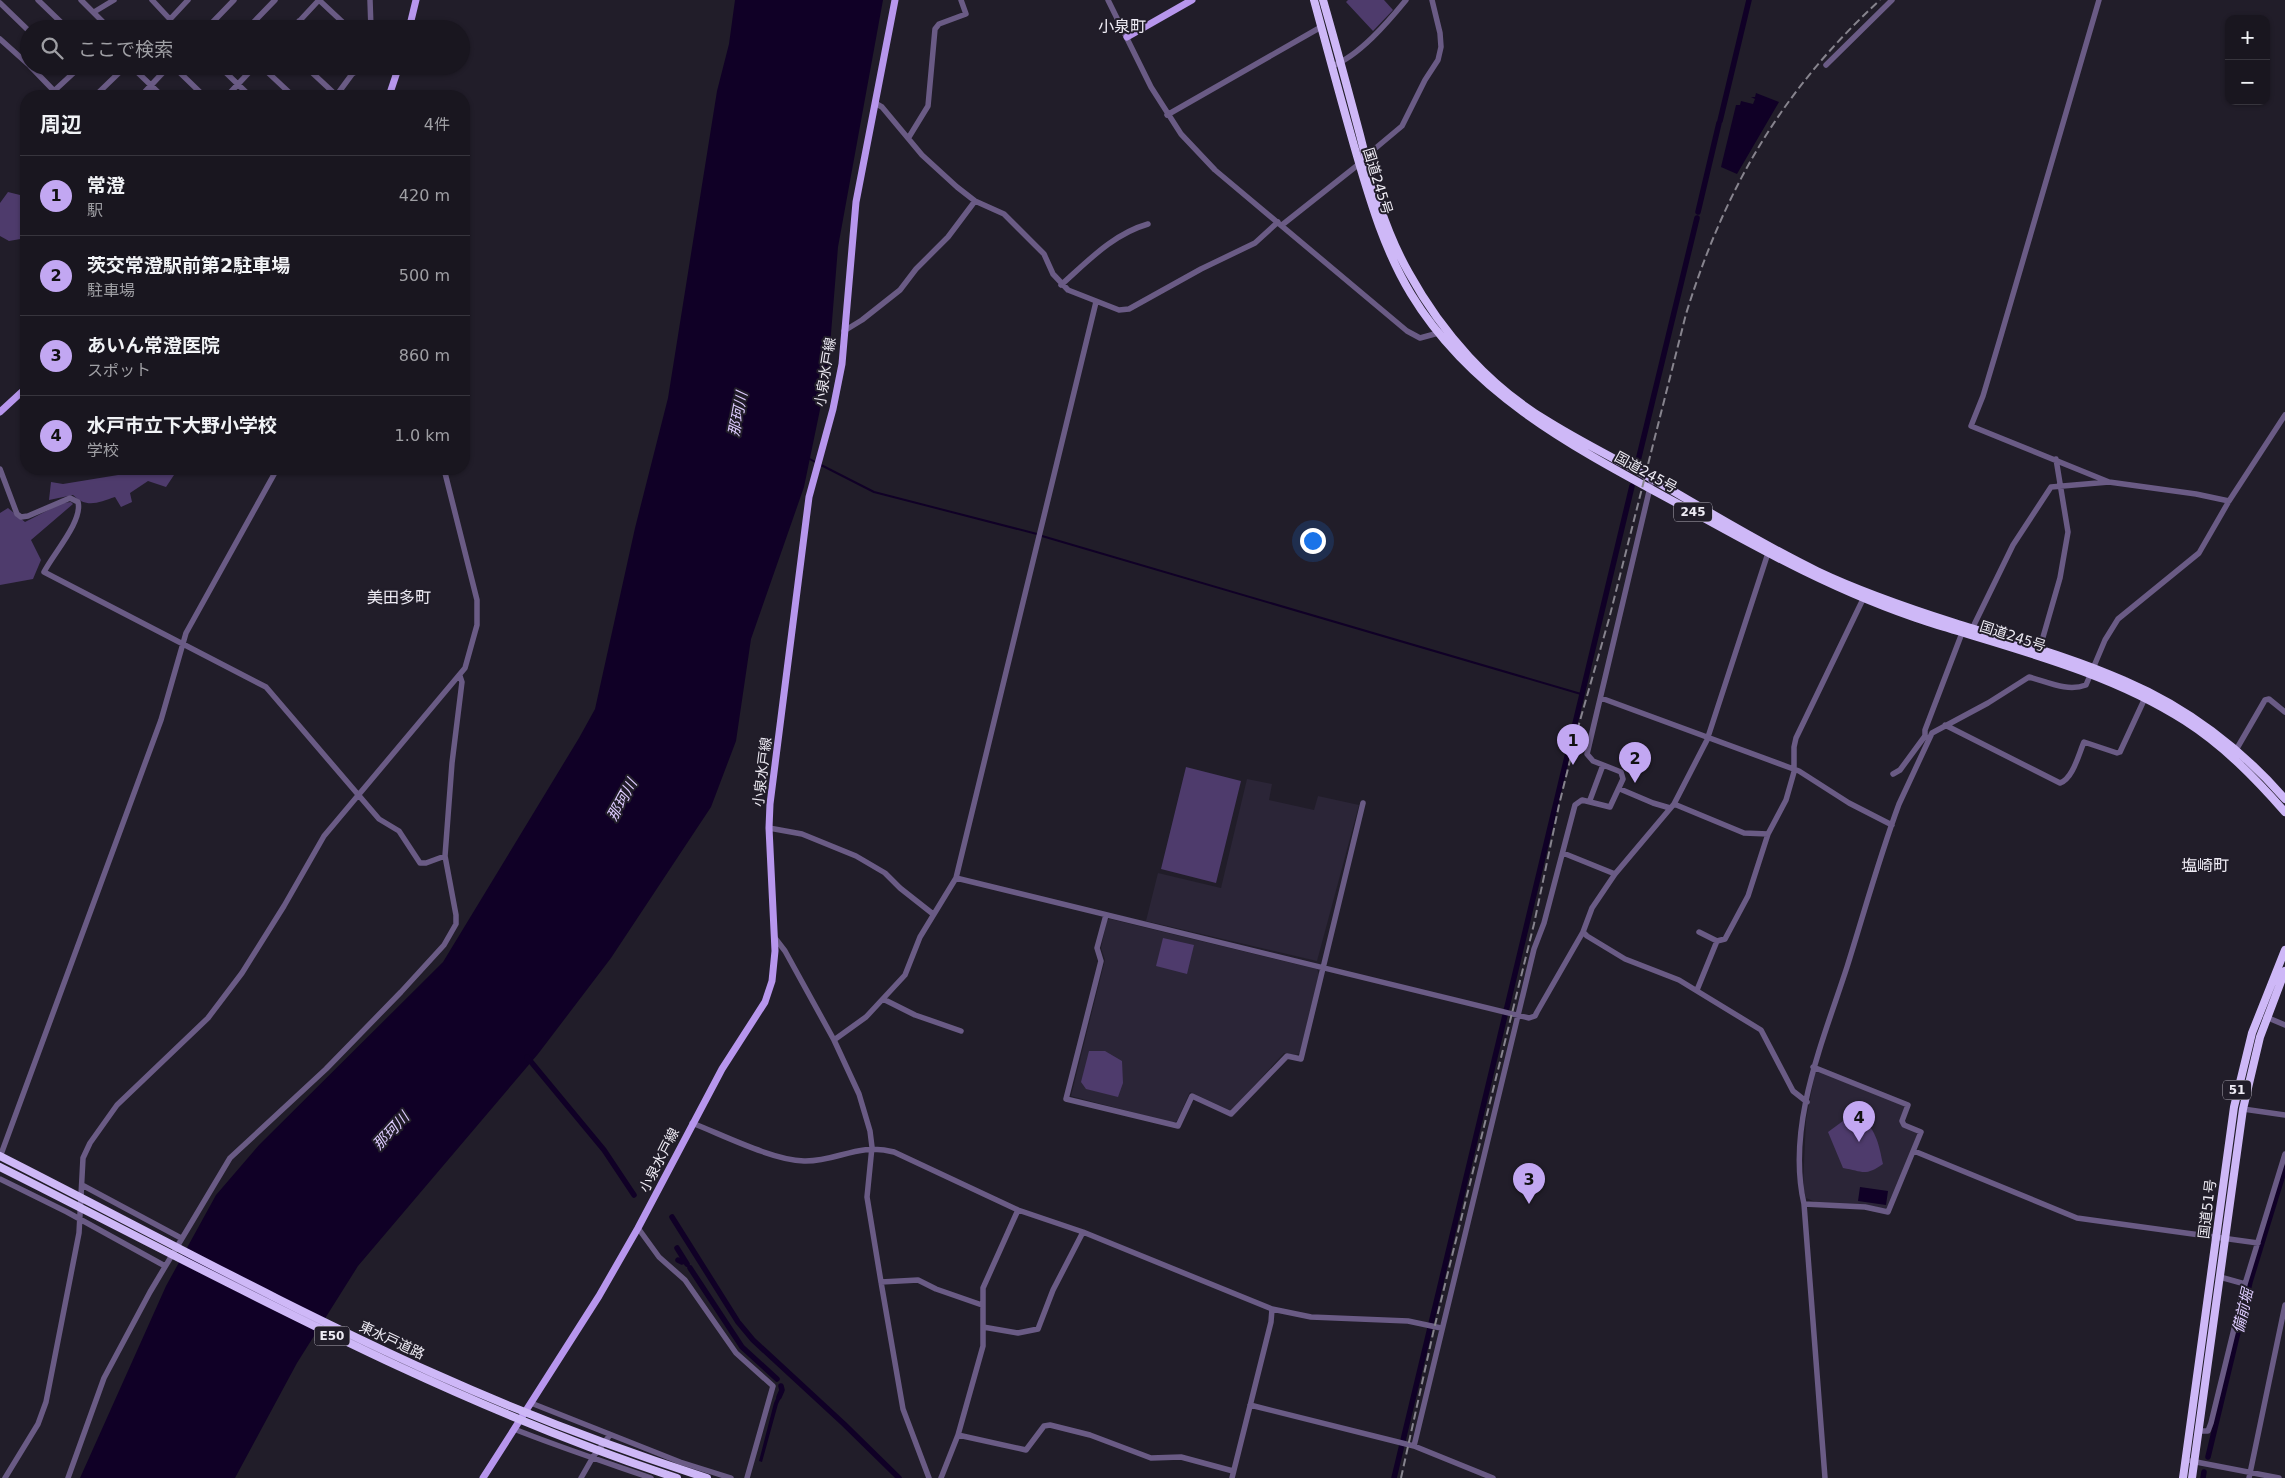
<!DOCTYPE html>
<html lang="ja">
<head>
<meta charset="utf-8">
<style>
  body { margin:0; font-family:"DejaVu Sans","Noto Sans JP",sans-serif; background:#26232c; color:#f1f3f6 }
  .controls { position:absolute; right:15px; top:15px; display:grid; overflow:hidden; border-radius:10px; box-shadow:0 1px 4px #0004 }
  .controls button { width:45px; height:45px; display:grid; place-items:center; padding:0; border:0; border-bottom:1px solid #37353d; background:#19161f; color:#f1f3f6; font:25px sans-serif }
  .you { position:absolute; left:1312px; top:540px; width:18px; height:18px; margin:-12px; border:4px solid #fff; border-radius:50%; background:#1a73e8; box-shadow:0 0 0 8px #1a73e833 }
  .badge { display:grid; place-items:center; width:32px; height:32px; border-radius:50%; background:#c2a7f2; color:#111; font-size:16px; font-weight:700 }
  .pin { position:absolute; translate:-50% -41px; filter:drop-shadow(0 1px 2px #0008) }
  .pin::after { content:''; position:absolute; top:26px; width:18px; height:15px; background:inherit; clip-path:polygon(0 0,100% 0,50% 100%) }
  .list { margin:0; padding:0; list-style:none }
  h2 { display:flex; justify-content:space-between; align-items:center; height:65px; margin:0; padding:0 20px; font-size:21px }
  h2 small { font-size:16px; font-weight:400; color:#9f9fa4 }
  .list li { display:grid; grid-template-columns:32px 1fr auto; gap:15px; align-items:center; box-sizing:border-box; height:80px; padding:0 20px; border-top:1px solid #37353d }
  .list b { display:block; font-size:19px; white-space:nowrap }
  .list p { margin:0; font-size:16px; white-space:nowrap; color:#9f9fa4 }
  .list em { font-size:16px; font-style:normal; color:#9f9fa4 }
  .icon { flex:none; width:28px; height:28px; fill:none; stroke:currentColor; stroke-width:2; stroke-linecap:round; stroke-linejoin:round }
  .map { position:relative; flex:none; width:2285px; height:1478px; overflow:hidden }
  .search { position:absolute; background:#19161f; box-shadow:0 1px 4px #0004; left:20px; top:20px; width:450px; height:55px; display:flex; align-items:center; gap:12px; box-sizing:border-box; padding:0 18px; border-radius:28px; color:#9f9fa4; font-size:19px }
  .panel { position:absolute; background:#19161f; box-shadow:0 1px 4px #0004; left:20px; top:90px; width:450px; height:385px; border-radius:20px }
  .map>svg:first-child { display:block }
  .built { fill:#2b2537 }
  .green { fill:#4e3b6c }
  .water { fill:#100026 }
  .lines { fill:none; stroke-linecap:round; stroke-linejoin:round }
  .stream { stroke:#100026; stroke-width:2 }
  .canal { stroke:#100026; stroke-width:5.5 }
  .minor { stroke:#6a5b85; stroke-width:5.5 }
  .major { stroke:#b796ed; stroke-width:7 }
  .highway { stroke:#ceb8f7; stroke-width:8 }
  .rail { stroke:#87848e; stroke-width:2; stroke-dasharray:8 4; stroke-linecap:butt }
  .labels { text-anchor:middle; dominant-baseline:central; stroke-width:4; stroke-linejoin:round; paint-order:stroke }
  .shield { fill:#211d29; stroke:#b0adb7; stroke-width:1 }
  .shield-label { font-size:12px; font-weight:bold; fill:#eeebf4 }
  .street-label { font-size:14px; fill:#eeebf4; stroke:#211d29 }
  .water-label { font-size:15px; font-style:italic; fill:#ddcbfe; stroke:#211d29 }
  .quarter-label { font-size:16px; fill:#eeebf4; stroke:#211d29 }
</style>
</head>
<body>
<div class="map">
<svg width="2285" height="1478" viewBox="0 0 2285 1478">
  <rect width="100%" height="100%" fill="#211d29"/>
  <!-- built -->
  <path class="built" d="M1247,779L1272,784L1269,800L1314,810L1318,796L1359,805L1317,961L1146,921L1158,873L1221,888Z
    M1110,919L1317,969L1319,974L1300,1053L1296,1055L1284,1053L1231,1111L1190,1092L1177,1121L1173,1123L1071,1096L1105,960L1101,948L1107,920Z
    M1818,1072L1905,1105L1900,1122L1918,1134L1888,1209L1818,1203L1806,1198L1803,1187L1806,1120L1815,1073Z"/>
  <!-- green -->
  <path class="green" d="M1348,0H1384L1393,10L1373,31L1346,2Z
    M26,189V238L9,241L0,236V203L8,192L20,195Z
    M121,469H196L174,475L166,487L148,481L130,493L132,502L121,507L115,497C99,502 87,509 73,495L49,500L51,482L63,484L118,475Z
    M71,502L73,504L31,540L41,560L33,579L0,585V513L8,508L25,522L62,503Z
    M1186,767L1241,781L1216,883L1161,869Z
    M1163,938L1194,945L1187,974L1156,966Z
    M1089,1051H1105L1122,1061L1123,1083L1118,1097L1086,1089L1081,1082Z
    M1857,1116C1876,1126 1879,1145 1883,1164C1865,1177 1862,1171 1843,1168L1828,1132L1843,1121Z"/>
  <!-- water -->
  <path class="water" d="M735,0H883L838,247L828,371L804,487L751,639L736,741L711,807L611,958L538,1054L358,1266L297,1363L235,1478H80L166,1286L216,1195L259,1145L443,962L579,738L595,709L635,528L668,398L717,91L729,44Z
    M1756,93L1779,102L1737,174L1721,167L1736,105H1740L1741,101L1753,104L1755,99L1751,97H1755Z
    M1860,1187L1888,1191L1886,1205L1858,1201Z
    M780,1390L784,1391L778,1404L762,1462L759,1461L774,1403Z"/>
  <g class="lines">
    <!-- stream -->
    <path class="stream" d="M808,458L817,463
      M821,465L874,492L1037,534
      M1042,536L1581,694"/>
    <!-- canal -->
    <path class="canal" d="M1720,121L1749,0
      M1698,212L1719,123
      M1637,465L1697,218
      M527,1057L604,1150L634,1195
      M672,1217L738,1322L753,1340L844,1424L899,1478
      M677,1248L687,1264
      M678,1260L682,1262L685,1261
      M690,1268L742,1347L777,1379
      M779,1397L782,1390L781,1386
      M2208,1457L2250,1282L2285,1168
      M1394,1478L1632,486
      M2203,1478L2204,1472"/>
    <!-- minor -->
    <path class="minor" d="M38,0L68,29
      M81,0L110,29
      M152,0L179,29
      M319,0L350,29
      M370,0L371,29
      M1108,0L1151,87L1181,134L1215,170L1407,331L1420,338L1442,332
      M2099,0L2000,339L1983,396L1971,426L2109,482
      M0,3L29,31
      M94,12L114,0
      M214,21L222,29
      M299,21L307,29
      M161,29L188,0
      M206,29L234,0
      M247,29L275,0
      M292,29L319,0
      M0,39L29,65
      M1826,65L1892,0
      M30,66L59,96
      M65,66L72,74
      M131,66L162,96
      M173,66L204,96
      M219,66L250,96
      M261,66L293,96
      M305,66L336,95
      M346,66L354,73
      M1332,66C1359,56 1388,22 1406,0
      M54,91L81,66
      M95,96L126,66
      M141,96L169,66
      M227,96L255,66
      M336,96L358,66
      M875,103L882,107L922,155L957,187L975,201L1004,214L1044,254L1053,274L1068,290L1119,310L1129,309L1201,269L1255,243L1278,222
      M1167,115L1321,27
      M909,137L928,106L935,29L939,24L966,14L961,0
      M1365,157L1402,126L1425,80L1438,60L1441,47L1440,33L1432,0
      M1282,225L1359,164
      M1061,285C1088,261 1113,234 1148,224
      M844,331L862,320L900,290L916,269L948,237L975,201
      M0,469L17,514L21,517L28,516L70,498L78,502C83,521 53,554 44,572L266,687L379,819L399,831L420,863H426L445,856
      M2039,651L2060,578L2068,532L2056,459
      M1601,698L1799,771L1849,803L1892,825
      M1945,725L2060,783C2073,779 2079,753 2084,742L2117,753L2120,752L2145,698
      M2236,750L2265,700L2269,699L2285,712
      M1893,774L1900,770L1925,736V730L1962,633L1972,629L2013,545L2051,487L2109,482L2196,494L2229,501
      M1620,789L1653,803L1670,808
      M1590,800L1603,765
      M1674,804L1744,833L1768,834
      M769,828L802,834L856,856L885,873L900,888L933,914
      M1563,853L1615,874L1592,908L1583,932L1587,936L1625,959L1679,980L1761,1030L1793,1091L1807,1102
      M1615,874L1674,804L1707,740L1769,550
      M956,878L1529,1018L1535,1016L1537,1012L1583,932
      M1106,915L1097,948L1101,961L1066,1099L1178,1126L1192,1096L1231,1114L1287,1056L1301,1059L1363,803
      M1699,932L1717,941L1725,939L1748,896L1768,834L1786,800L1794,772V747L1796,738L1865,595
      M775,938L785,951L834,1040L859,1094L870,1131L872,1147L867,1197L881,1282L903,1409L929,1478
      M1697,990L1717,941
      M883,999L915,1015L961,1031
      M2266,1017L2285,1025
      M834,1040L866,1017L905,975L920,937L956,878L1096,302
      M2243,1109L2285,1115
      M692,1123C723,1135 772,1160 804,1161C837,1162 858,1142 894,1152L1018,1210L1083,1232L1272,1309L1271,1322L1232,1478
      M1914,1151L2077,1218L2258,1243
      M0,1157L161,720L186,633L277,469
      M0,1179L67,1212L165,1266
      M82,1185L181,1238
      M1804,1204L1865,1207L1888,1212L1921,1132L1904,1125L1902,1121L1908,1105L1813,1067
      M638,1228L659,1257L685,1280L736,1353L773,1386L747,1478
      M2220,1277L2245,1284
      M881,1282L918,1280L936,1289L982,1305
      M1272,1309L1311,1317L1408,1321L1441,1328
      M983,1327L1018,1333L1038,1329L1053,1290L1083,1232
      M531,1403L680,1462L731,1478
      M1250,1405L1414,1446L1493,1478
      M514,1429C559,1447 605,1462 651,1478
      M2199,1431H2208L2211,1423L2245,1284L2285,1154
      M958,1435L1026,1450L1044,1426L1050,1425L1090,1435L1151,1458L1181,1457L1233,1471
      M1414,1446L1534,949L1544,923L1575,805L1582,800L1610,807L1623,779L1621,772L1593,761L1587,754L1652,479
      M2191,1461L2279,1478
      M5,1478L38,1424L46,1402L79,1233L83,1158L90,1143L117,1105L208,1018L242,973L284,906L324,836L465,668L477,625V600L444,469
      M68,1478L104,1378L150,1292L230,1158L326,1069L401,992L444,945L456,924V915L445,856L452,763L462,682L460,676
      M581,1478L593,1457L610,1435
      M941,1478L958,1435L983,1346V1288L1018,1210
      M1825,1478L1804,1204C1786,1126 1823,1041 1847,967C1864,913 1879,858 1899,804L1932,733L1988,703L2029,677C2048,682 2067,692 2086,685L2105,640L2118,619L2199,553L2229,501L2285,415
      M2249,1478L2285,1305"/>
    <!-- major -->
    <path class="major" d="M409,29L416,0
      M1127,37L1192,0
      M389,96L399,66
      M0,412L26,388
      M483,1478L599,1296L638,1228L722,1069L765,1002L772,981L775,951L769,828L770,804L809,497L833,409L842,364L856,202L895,0"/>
    <!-- highway -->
    <path class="highway" d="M1314,0C1328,52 1342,104 1357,156C1371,204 1385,251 1411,294C1474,398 1581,451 1684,507C1763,551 1841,594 1928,622C2014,649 2109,672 2185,721C2224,746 2255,778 2285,812
      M1323,0C1336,45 1348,90 1360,135C1372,183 1384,229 1409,273C1442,333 1490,387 1549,422C1583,443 1619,461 1654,480C1708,511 1761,544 1817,571C1861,592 1908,608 1955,623C2011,641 2072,657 2125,681C2186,707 2242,749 2285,799
      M0,1156C144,1229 286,1307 433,1373C522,1413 614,1448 707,1478
      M0,1167C222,1278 439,1400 677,1478
      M2183,1478L2234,1107L2252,1033L2285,950
      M2192,1478L2243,1109L2260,1037L2285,971"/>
    <!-- rail -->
    <path class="rail" d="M1401,1478L1434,1329L1534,924L1559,805L1579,724L1609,619L1686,314C1725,188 1782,90 1880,0"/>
  </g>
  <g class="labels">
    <!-- shield labels -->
    <g class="shield">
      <rect x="1674" y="502.5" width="38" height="19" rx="4"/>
      <rect x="2223" y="1080.5" width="28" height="19" rx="4"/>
      <rect x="314.5" y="1326.5" width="35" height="19" rx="4"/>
    </g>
    <g class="shield-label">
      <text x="1693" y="512">245</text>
      <text x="2237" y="1090">51</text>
      <text x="332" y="1336">E50</text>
    </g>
    <!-- street labels -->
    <g class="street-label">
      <text transform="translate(1378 181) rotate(73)">国道245号</text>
      <text transform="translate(825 372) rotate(-81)">小泉水戸線</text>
      <text transform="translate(1646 472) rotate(29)">国道245号</text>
      <text transform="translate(2013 636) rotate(18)">国道245号</text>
      <text transform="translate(762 772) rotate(-83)">小泉水戸線</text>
      <text transform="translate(659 1160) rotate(-63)">小泉水戸線</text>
      <text transform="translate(2207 1209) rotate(-83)">国道51号</text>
      <text transform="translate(392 1340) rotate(25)">東水戸道路</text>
    </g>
    <!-- water labels -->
    <g class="water-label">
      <text transform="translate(738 414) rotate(-79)">那珂川</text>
      <text transform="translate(622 800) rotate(-61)">那珂川</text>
      <text transform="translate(391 1131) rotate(-47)">那珂川</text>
      <text transform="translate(2243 1311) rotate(-77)">備前堀</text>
    </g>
    <!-- quarter labels -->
    <g class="quarter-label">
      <text x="1122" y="26">小泉町</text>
      <text x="399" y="597">美田多町</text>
      <text x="2205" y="865">塩崎町</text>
    </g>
  </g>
</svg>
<div class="controls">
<button>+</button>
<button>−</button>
</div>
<div class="you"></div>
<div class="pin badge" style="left:1573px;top:765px">1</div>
<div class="pin badge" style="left:1635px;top:783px">2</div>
<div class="pin badge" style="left:1529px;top:1204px">3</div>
<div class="pin badge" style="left:1859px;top:1142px">4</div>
<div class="search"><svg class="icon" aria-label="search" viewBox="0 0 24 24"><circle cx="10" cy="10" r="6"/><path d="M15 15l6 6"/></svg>ここで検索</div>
<section class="panel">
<h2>周辺<small>4件</small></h2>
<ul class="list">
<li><span class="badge">1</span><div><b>常澄</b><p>駅</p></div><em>420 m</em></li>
<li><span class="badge">2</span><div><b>茨交常澄駅前第2駐車場</b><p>駐車場</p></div><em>500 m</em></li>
<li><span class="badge">3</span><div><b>あいん常澄医院</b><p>スポット</p></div><em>860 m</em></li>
<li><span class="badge">4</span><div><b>水戸市立下大野小学校</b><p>学校</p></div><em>1.0 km</em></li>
</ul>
</section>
</div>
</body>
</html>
